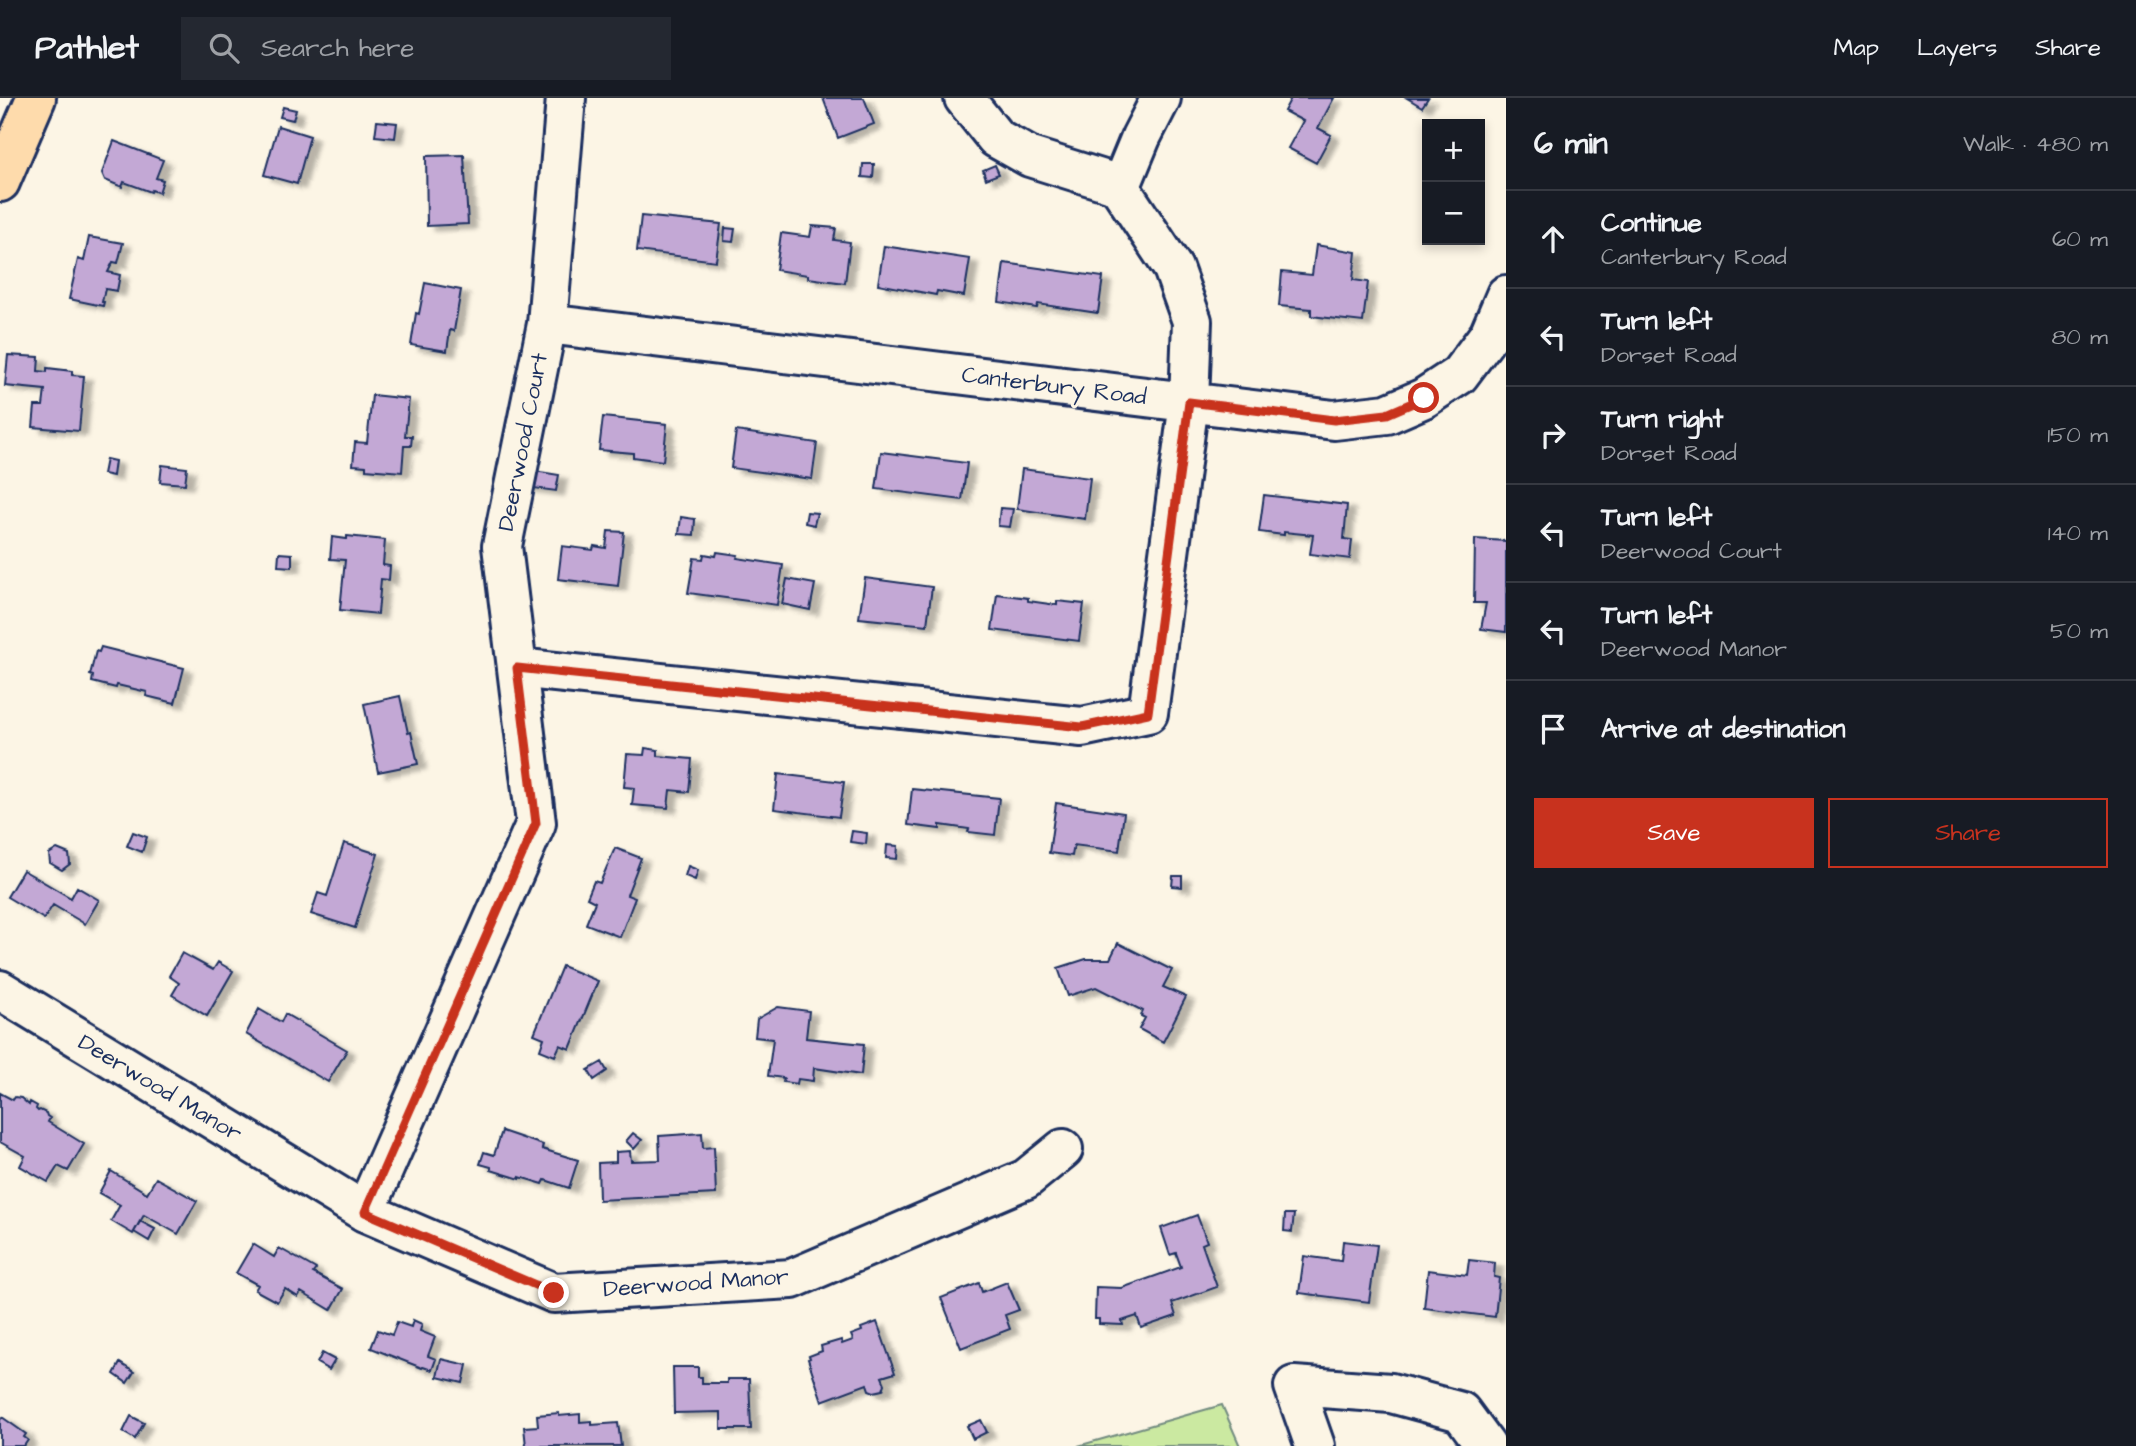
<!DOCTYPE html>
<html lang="en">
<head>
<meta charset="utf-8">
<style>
  body { margin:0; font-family:"Architects Daughter",sans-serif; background:#242831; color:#f1f3f6 }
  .controls { position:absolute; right:21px; top:21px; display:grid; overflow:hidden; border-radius:0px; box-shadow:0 4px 10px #0003 }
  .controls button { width:63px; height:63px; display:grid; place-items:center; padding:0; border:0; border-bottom:2px solid #363941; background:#171b24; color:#f1f3f6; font:35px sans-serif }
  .stop { position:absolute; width:21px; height:21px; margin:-16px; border:5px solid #c8321e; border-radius:50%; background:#fff }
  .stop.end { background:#c8321e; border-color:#fff; box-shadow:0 2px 7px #0008 }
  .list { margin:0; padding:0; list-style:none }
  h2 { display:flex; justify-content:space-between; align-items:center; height:91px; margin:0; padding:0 28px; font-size:30px }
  h2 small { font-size:23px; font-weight:400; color:#9ea1a6 }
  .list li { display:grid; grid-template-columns:46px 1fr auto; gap:21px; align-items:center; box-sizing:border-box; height:98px; padding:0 28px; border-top:2px solid #363941 }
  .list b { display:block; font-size:26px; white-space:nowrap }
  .list p { margin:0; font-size:23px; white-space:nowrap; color:#9ea1a6 }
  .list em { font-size:23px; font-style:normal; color:#9ea1a6 }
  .actions { display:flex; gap:14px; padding:21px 28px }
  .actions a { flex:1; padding:16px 0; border:2px solid #c8321e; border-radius:0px; text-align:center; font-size:24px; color:#c8321e }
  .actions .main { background:#c8321e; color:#fff }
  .icon { flex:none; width:38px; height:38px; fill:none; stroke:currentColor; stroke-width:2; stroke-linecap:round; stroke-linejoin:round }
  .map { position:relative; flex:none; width:1506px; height:1348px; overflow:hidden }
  header { display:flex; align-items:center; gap:42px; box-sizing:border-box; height:98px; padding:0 35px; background:#171b24; border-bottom:2px solid #363941 }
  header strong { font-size:33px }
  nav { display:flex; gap:38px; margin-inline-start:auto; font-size:24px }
  .search { width:490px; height:63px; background:#242831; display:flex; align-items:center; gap:18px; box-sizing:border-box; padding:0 24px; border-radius:0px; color:#9ea1a6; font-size:26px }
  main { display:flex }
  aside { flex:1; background:#171b24 }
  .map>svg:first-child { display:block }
  .park { fill:#cbe9a1; stroke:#738c80; stroke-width:2 }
  .building { fill:#c3a8d5; stroke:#1b2f5e; stroke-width:2; filter:url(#shadow) }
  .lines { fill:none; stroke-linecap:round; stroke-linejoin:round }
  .minor-casing { stroke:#1b2f5e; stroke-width:44 }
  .major-casing { stroke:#1b2f5e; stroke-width:44 }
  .minor { stroke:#fcf5e5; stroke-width:38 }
  .major { stroke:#fedbac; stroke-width:38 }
  .route { stroke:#c8321e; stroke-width:9 }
  .labels { text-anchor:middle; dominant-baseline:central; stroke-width:6; stroke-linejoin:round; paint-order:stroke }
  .street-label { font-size:23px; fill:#1b2f5e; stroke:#fcf5e5 }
</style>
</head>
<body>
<header>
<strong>Pathlet</strong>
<div class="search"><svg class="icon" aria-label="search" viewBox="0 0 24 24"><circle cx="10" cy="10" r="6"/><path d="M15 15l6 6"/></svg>Search here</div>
<nav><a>Map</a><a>Layers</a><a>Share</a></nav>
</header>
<main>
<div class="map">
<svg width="1506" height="1348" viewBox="0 0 1506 1348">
  <defs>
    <filter id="shadow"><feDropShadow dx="8" dy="4.5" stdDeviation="2" flood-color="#0004"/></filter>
  </defs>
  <rect width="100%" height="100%" fill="#fcf5e5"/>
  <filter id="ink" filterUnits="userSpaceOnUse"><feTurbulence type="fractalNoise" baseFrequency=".0143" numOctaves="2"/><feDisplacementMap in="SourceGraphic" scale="14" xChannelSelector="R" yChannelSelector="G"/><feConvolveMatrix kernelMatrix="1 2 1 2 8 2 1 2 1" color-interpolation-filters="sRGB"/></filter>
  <g filter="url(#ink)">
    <!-- park -->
    <path class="park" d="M1222,1307L1240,1348H1078Z"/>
    <!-- building -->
    <path class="building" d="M823,0H864L874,26L838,40Z
      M1291,0H1334L1318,30L1331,37L1316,65L1288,50L1303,23L1284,13Z
      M1407,0H1428L1422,9Z
      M283,9L296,12L293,22L280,19Z
      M377,23L397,25L395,40L375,38Z
      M278,28L310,38L297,86L264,77Z
      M114,43L163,62L156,80L163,82L159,95L152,92L151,94L124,84L122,89L105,82L102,75Z
      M464,57L468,126L427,128L426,58Z
      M863,66H874L873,80L862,79Z
      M995,67L999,76L986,81L983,72Z
      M641,118L721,126L716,163L637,153Z
      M812,128L836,130L834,142L850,144L845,185L808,180V177L776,172L781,135L810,139Z
      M725,130L735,131L733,144L724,143Z
      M89,139L123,145L118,165L113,164L108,174L120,177L117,193L105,191L102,204H104L103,208L69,201L78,161L84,163Z
      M1316,147L1356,154L1353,182L1368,184L1363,224L1311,218V211L1279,208L1282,174L1312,177Z
      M884,148L970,161L964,198L937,193L936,197L878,186Z
      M1004,165L1103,179L1098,215L1038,206L1037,210L999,204Z
      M425,185L461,192L454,233L450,232L447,253L411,247L416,215L419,216Z
      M8,257L39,259L38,273L47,274V270L72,273V277L84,278L79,333L33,329L35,308H43L45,292L5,288Z
      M372,297L409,301L405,338H412L411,348H404L402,374L366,371V368L353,367L355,344L367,345Z
      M603,319L667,326L663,363L633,359V355L599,352Z
      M736,333L817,345L812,381L731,370Z
      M881,354L967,365L962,402L876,391Z
      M106,361L115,363L113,378L103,376Z
      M162,367L187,370L185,386L160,384Z
      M1022,371L1090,380L1085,421L1017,411Z
      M528,372L559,377L556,393L526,389Z
      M1264,397L1347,407L1344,441L1352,442L1350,461L1310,456L1313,437L1284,434V437L1259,434Z
      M1000,410L1013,411L1010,429L998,428Z
      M807,414L817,415L814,427L805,425Z
      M681,419L695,421L694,437L679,436Z
      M608,433L624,434L618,488L558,481L562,448L593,452L594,448L606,450Z
      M347,438L385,442L383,467L390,468L389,482L381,481L378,516L340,512L345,462L330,461L332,439L347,441Z
      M1475,441L1506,443V534L1481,531L1486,505H1474Z
      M717,454L738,457L737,460L783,467L777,507L688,495L694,460L703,461L704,456L716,458Z
      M279,455L292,456V469L278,468Z
      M865,480L932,489L927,527L859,520Z
      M787,481L815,486L810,512L782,506Z
      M997,496L1028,500V503L1057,507V503L1084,506L1079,543L992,532Z
      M101,549L184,570L175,605L146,598L147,594L117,587L116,590L92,584L93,578L90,577L96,553L99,554Z
      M400,598L408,635L411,634L418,666L378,674L364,606Z
      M645,650L658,652V658L692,661L689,694L670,692L668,710L632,707L634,690L624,689L627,656L644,657Z
      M778,676L844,684L839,719L774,711Z
      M912,691L999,700L995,737L968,734L969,731L940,727V731L908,727Z
      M1056,705L1124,715L1119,753L1074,747L1072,758L1049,755Z
      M852,733L867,735L866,746L850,744Z
      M133,734L147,739L142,754L127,748Z
      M344,745L378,756L355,830L311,816L318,795L327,798Z
      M887,747L898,748L897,761L886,760Z
      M615,750L641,760L627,797L635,800L620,839L586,826L595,804L587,800L594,783L600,785Z
      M57,751L69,756L70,766L62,772L50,765L49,756Z
      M688,768L698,772L695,782L685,778Z
      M23,772L71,800L77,789L99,802L85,826L53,807L44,821L7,799Z
      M1173,778H1182V789L1172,788Z
      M1118,845L1172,872L1163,889L1186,899L1163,944L1139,931L1145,920L1141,918L1143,913L1096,889L1068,898L1058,870L1086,861H1110Z
      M182,855L213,872L218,864L233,873L207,918L172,897L179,885L169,878Z
      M562,868L598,883L570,951L560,947L555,958L540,952L544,940L534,936Z
      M778,909L809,913L806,940L864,946L861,977L814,970L813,983L798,981L797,986L783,984L784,980L768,978L773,941L755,939L757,921Z
      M259,911L281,924L285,916L347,952L328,984L246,936Z
      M602,964L607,973L594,982L588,972Z
      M0,995L13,1002L15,999L21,1000L29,1007L30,1004L37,1008L36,1011L38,1013L40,1012L46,1015L47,1018L50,1020L48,1024L84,1046L68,1073L58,1068L48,1084L20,1068L25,1058L0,1044Z
      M502,1033L543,1047L542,1051L578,1062L569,1090L545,1082L543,1086L520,1079V1081L491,1072V1069L480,1066L484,1054L494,1057Z
      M633,1035L642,1042L634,1051L626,1043Z
      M702,1035L703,1050L714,1049L716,1096L599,1102L598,1065L616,1064V1054L630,1053L631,1063L660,1062L659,1038Z
      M111,1073L147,1095L156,1080L197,1103L178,1136L144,1117L133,1136L111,1123L120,1107L99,1095Z
      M1285,1116H1294L1292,1134L1284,1133Z
      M1197,1117L1207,1144L1202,1146L1217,1189L1172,1205L1176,1218L1141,1230L1137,1218L1122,1223L1123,1227L1099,1226V1221H1095L1096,1189L1122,1190L1181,1169L1176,1155L1170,1157L1161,1130Z
      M140,1123L155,1131L149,1143L134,1134Z
      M1343,1143L1377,1147L1369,1204L1299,1195L1304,1158L1341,1163Z
      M253,1146L274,1159L279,1150L316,1171L313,1175L343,1191L331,1212L301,1194L298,1199L285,1191L277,1204L255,1192L258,1187L236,1175Z
      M1469,1162L1495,1165L1494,1179L1499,1180L1495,1219L1424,1210L1428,1172L1467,1177Z
      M1007,1184L1019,1212L1005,1217L1010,1231L961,1250L941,1200L979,1185L982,1194Z
      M413,1222L422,1226L420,1233L435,1239L428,1258L436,1261L432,1272L423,1269L422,1270L371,1250L378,1232L392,1237L397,1224L411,1229Z
      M877,1224L895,1275L882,1279L885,1286L883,1292L874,1294L869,1292L867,1286L822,1303L808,1261L810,1260L809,1258L822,1253L821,1248L841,1242L842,1246L853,1242L851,1237L862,1233L861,1230Z
      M322,1255L335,1262L329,1272L317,1265Z
      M441,1261L467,1267L463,1285L437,1279Z
      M120,1265L134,1274L127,1285L114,1276Z
      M673,1269H698V1279H702V1285H727V1281H749L751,1331H721V1314L674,1315Z
      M559,1315V1318L580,1316V1324L592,1323V1327L618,1325L621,1348H526L524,1329L538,1328L537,1317Z
      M131,1318L144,1325L135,1341L123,1334Z
      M2,1319L26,1336L24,1339L28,1342L24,1348H0V1322Z
      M981,1322L987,1334L973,1341L967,1328Z"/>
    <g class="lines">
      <defs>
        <path id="minor" d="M1120,90L1141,39L1161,0
          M547,226L1334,322L1387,316L1424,300L1459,277L1489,237L1506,197
          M517,570L1082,629L1148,615L1189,304L1192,223L1173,170L1120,90L1113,85L1030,59L996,40L964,0
          M0,892L365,1114L554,1195L792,1181L1026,1081L1063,1051
          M365,1114L536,725L502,448L547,226L566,0
          M1315,1348L1294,1288L1391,1295L1461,1314L1486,1348"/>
        <path id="major" d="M0,84L36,0"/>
      </defs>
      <!-- minor casing -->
      <use href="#minor" class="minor-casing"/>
      <!-- major casing -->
      <use href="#major" class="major-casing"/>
      <!-- minor -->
      <use href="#minor" class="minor"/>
      <!-- major -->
      <use href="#major" class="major"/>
    </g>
  </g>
  <g class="lines" filter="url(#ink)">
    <!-- route -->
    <path class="route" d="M554,1195L365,1114L536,725L517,570L1082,629L1148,615L1189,304L1334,322L1387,316L1424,300"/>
  </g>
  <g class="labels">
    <!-- street labels -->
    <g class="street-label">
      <text transform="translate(1054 288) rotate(7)">Canterbury Road</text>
      <text transform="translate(523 344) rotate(-79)">Deerwood Court</text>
      <text transform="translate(160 990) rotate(31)">Deerwood Manor</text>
      <text transform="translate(696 1185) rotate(-4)">Deerwood Manor</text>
    </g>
  </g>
</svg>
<div class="controls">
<button>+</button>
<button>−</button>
</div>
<div class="stop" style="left:1424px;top:300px"></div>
<div class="stop end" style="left:554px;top:1195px"></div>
</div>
<aside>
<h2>6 min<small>Walk · 480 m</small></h2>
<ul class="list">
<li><svg class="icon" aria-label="ahead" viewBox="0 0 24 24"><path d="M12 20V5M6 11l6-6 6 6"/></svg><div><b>Continue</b><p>Canterbury Road</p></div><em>60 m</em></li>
<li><svg class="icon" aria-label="left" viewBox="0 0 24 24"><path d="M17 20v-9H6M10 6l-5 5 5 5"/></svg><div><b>Turn left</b><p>Dorset Road</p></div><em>80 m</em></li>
<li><svg class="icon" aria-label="right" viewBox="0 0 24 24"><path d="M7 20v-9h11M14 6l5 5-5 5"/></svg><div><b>Turn right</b><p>Dorset Road</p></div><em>150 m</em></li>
<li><svg class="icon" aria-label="left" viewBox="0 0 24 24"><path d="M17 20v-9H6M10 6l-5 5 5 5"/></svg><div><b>Turn left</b><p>Deerwood Court</p></div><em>140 m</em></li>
<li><svg class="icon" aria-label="left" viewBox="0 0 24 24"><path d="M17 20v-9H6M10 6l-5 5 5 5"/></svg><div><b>Turn left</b><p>Deerwood Manor</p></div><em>50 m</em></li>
<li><svg class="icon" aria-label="arrive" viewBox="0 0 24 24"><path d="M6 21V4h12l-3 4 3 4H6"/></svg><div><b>Arrive at destination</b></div></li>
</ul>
<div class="actions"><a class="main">Save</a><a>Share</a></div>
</aside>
</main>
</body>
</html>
